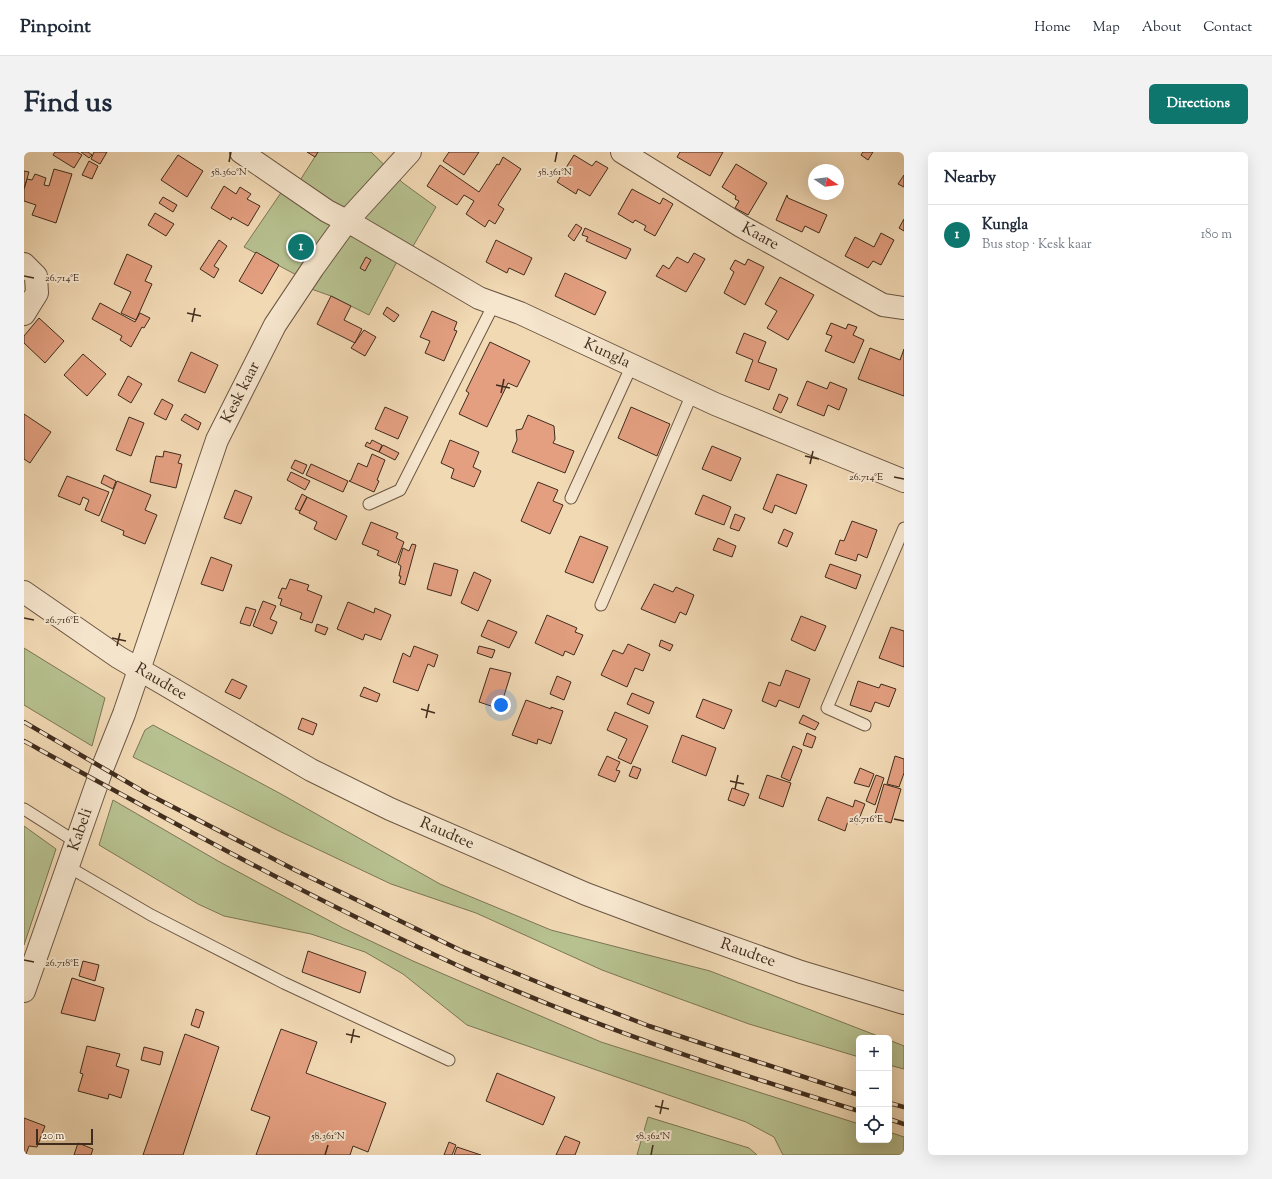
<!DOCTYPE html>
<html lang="en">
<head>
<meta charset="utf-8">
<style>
  body { margin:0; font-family:"Sorts Mill Goudy",serif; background:#f2f2f3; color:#1f2937 }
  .controls { position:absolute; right:12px; bottom:12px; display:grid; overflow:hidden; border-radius:6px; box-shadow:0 4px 16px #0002 }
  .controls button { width:36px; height:36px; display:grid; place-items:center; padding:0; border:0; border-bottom:1px solid #e0e1e3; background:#fff; color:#1f2937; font:20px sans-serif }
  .compass { position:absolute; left:784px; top:12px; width:36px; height:36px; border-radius:50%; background:#fff; box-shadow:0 4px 16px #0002; rotate:103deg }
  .scale { position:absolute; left:12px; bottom:10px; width:57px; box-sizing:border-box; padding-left:4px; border:2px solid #402c1d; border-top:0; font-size:11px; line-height:14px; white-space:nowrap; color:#402c1d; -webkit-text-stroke:3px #f6e6ce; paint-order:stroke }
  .you { position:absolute; left:477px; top:553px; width:14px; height:14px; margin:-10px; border:3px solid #fff; border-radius:50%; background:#1a73e8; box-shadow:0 0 0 6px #1a73e833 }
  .badge { display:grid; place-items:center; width:26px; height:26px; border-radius:50%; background:#0f766e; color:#fff; font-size:13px; font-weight:700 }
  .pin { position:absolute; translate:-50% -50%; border:2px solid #fff; box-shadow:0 1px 4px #0006 }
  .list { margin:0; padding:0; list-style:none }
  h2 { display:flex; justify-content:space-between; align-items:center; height:52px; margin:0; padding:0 16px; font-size:17px }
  h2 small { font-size:13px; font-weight:400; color:#747a83 }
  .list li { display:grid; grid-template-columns:26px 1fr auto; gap:12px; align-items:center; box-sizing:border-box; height:60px; padding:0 16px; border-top:1px solid #e0e1e3 }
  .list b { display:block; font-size:15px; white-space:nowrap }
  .list p { margin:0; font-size:13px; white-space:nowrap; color:#747a83 }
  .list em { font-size:13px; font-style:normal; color:#747a83 }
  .icon { flex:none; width:22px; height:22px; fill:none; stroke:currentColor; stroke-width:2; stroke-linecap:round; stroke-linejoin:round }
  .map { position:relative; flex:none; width:880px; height:1003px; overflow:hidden; border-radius:6px }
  header { display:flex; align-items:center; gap:24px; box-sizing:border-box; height:56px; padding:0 20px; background:#fff; border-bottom:1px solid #e0e1e3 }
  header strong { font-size:19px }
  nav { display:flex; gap:22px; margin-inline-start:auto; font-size:14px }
  .intro { display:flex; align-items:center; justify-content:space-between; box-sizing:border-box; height:96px; padding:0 24px }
  h1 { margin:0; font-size:28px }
  .button { padding:10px 18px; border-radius:6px; background:#0f766e; color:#fff; font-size:14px; font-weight:700 }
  main { display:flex; gap:24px; padding:0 24px }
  aside { flex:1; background:#fff; border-radius:6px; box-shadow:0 4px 16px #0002 }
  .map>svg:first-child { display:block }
  .green { fill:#b7c08f; stroke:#7c7656 }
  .building { fill:#e39f80; stroke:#402c1d }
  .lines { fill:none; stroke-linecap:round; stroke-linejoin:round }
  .service-casing { stroke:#6c5743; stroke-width:13 }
  .minor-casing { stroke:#6c5743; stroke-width:24 }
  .service { stroke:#f6e6ce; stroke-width:11 }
  .minor { stroke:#f6e6ce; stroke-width:22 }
  .rail-casing { stroke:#402c1d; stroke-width:4.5 }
  .rail { stroke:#f6e6ce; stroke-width:3; stroke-dasharray:9; stroke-linecap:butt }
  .ticks { fill:none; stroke:#402c1d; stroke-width:1.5 }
  .labels { text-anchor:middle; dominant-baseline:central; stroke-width:4; stroke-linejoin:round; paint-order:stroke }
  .street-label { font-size:16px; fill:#402c1d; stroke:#f6e6ce }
  .ticks-label { font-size:10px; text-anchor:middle; fill:#402c1d; stroke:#f6e6ce; stroke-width:4; stroke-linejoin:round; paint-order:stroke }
</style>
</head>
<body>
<header>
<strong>Pinpoint</strong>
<nav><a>Home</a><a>Map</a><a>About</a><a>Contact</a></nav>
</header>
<div class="intro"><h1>Find us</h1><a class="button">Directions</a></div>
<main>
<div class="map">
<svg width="880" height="1003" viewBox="0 0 880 1003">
  <rect width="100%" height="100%" fill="#f1d9b4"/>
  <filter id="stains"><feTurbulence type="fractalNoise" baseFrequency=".005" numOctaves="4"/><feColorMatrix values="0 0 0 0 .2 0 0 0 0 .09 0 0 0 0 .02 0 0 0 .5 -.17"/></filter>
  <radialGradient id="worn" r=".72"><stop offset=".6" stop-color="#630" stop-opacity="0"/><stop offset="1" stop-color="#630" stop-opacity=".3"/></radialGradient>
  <!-- green -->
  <path class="green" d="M294,0H347L379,31L412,55L385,101L379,98L345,163L307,144L276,133L280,127L220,95L265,29L273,33Z
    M0,496L81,546L68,594L0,553Z
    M129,573L257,642L416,732L527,778L686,819L859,886H835V905L725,872L648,844L578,818L452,761L367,732L255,679L109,605L121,578Z
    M89,648L194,709L319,776L389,809L577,890L835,972V988H865V980L880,985V1003H759L750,985L722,970L443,873L379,822L341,800L287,782L200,764L174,752L75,693Z
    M0,674L32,697L0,793Z
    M865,888L880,894V917L865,913Z
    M624,965L725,996L733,1003H613Z"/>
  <!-- building -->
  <path class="building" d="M31,0H53L58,3L50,16L29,3Z
    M57,0H64L68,3L65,6Z
    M70,0H83L76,12L67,7Z
    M283,0H294L291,5Z
    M425,0H455L440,23L419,9Z
    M656,0H699L686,24L653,5Z
    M839,0H849L844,8L837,3Z
    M154,3L179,19L163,45L137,28Z
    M550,3L568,14L572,9L584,16L566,44L554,37L552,42L533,30Z
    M479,5L497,17L474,53L480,57L471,72L465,68L461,75L442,62L450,49L440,43L433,53L403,34L416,13L455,40L473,12L475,13Z
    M65,9L74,14L68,27L58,23Z
    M712,12L743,31L724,63L711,56L715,49L711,47L712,44L698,35Z
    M30,17L48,22L32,71L8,63L12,53L0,49V37L3,27L8,28L11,22L22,26L20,33L25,34Z
    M0,19L5,20L0,37Z
    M880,23V35L874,32Z
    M200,34L212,42L216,35L227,42L223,47L236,54L224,74L208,65L207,68L187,56Z
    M608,37L636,52L639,46L649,52L631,84L620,78L622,74L611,68L609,71L594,62Z
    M763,43L764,46L803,63L795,81L781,74L778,80L752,68Z
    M139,45L153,53L149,60L135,51Z
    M131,61L150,72L142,84L124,73Z
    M880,67V79L875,76Z
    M552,72L558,76L550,89L544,84Z
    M561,76L607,97L602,107L562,89L564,85L558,83Z
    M857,81L870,88L857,113L849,109L844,116L821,104L831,85L850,95Z
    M195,88L203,94L190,114L195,117L190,126L176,117Z
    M472,88L508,106L500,123L485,116L483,121L462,110Z
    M232,100L255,113L238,142L215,129Z
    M670,101L681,107L662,140L632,124L639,113L645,117L653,105L664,111Z
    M103,102L128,114L121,129L128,132L112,168L97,161L107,140L90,132Z
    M342,105L347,108L341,119L336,116Z
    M724,107L740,115L721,153L700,141L710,120L706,117L711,108L721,113Z
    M541,121L582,140L571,163L531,144Z
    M756,125L790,143L764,188L743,176L753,159L741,152Z
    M307,144L327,154L320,168L338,177L331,191L293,172Z
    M76,151L111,170L116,161L126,166L120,176L118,175L107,195L96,188L98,184L68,167Z
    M363,155L375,163L370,170L359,162Z
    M408,159L433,170L430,178L433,179L420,209L401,201L406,189L396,185Z
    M15,166L40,189L21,211L0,191V184Z
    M807,171L822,177L824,172L833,175L829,183L840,188L830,211L801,199L808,184L802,182Z
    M340,178L352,185L341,204L327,196Z
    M720,181L742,190L734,210L753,217L745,238L721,229L729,208L712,201Z
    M466,190L506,209L493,235L484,231L463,275L435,262L445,241L442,239Z
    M846,196L876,208L880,197V244L834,227Z
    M167,200L194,213L181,241L154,229Z
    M59,202L82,222L63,244L40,223Z
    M104,224L118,232L107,251L94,243Z
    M783,229L803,237L806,230L823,237L815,258L804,253L800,264L773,253Z
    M755,242L764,246L757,261L749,257Z
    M138,247L149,253L142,268L130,262Z
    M361,255L384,265L374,287L351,277Z
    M607,255L646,272L633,304L594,286Z
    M0,262L27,280L6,311L0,307Z
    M161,262L177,271L174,278L157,268Z
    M504,263L530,274L531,287L529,291L550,299L541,321L488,300L493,288L492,278L498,277Z
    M105,265L120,271L107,304L92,298Z
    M348,288L358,293L355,300L341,294L343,290L346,292Z
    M426,288L455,300L449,315L457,319L450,335L427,326L430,317L417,311Z
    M359,293L375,301L371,308L355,300Z
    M688,294L717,306L707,329L678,317Z
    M140,299L157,303L154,311L158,312L152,336L126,330L132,304L139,305Z
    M348,302L361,308L353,328L355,329L350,340L325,329L327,328L334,311L343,315Z
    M271,308L283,313L279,322L267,316Z
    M287,312L324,329L319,340L282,323Z
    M267,320L286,329L281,338L263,328Z
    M753,322L783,333L772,362L751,353L748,361L739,357Z
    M80,323L92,329L89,337L77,331Z
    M43,324L85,340L75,364L61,358L65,348L59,345L56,353L34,344Z
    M93,329L127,343L121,358L133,363L121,392L99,383L100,379L77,369Z
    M514,330L534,338L529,349L539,353L526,382L497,369Z
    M211,338L228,345L217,372L200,366Z
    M278,342L283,345L276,359L271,357Z
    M679,343L707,355L700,373L671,362Z
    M283,345L323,364L312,388L290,377L293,370L275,361Z
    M711,362L721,366L715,379L706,376Z
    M828,369L853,378L843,406L834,402L832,409L811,402L816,388L820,389Z
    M347,370L374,381L372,386L380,390L372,411L353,403L355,399L338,392Z
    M760,377L769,381L763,395L754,391Z
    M556,384L584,395L569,431L541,420Z
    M694,386L712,394L708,405L689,398Z
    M388,392L392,393L381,433L375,431L377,424H375L377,414L374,412L379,396L385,399Z
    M187,405L208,413L199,439L177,432Z
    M410,411L434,418L427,444L403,437Z
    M806,412L837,423L832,437L801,425Z
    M450,420L467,428L454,459L437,451Z
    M266,427L285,433L283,438L298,444L288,471L276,467L278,461L256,453L258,447L254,446L258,436L262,437Z
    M630,432L649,440L652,435L670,443L662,463L656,460L651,471L617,457Z
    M239,449L252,454L246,467L253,470L248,482L229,474Z
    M324,450L350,461L351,456L367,463L357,488L341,482L339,488L313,477Z
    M222,455L232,458L226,474L216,471Z
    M523,463L553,476L551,480L559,483L550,503L541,499L539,504L511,491Z
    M777,464L802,474L791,499L767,488Z
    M464,468L493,480L485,496L457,484Z
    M293,472L304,476L301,483L291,479Z
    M867,475L880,479V515L855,506Z
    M637,488L649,493L646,499L635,494Z
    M604,492L626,502L619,519L611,516L603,535L577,523L589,498L599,502Z
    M390,494L414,503L410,515L404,512L394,539L369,530L379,501L386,505Z
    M455,494L471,498L468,506L453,501Z
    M466,516L487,521L476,557L455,550Z
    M762,518L786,527L775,556L755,548L752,555L738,549L745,530L756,534Z
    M533,524L547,530L540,548L526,542Z
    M208,527L223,534L216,547L201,540Z
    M834,529L855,536L857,532L872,537L865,555L851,550L847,560L826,553Z
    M340,535L356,542L353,550L336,544Z
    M608,541L630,550L625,562L603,552Z
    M679,547L708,558L700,577L672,565Z
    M502,548L527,557V555L539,559L527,592L514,587L513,592L488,583Z
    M591,560L624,574L607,612L594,606L603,587L583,578Z
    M779,563L795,571L791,578L775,571Z
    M278,566L293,572L289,583L274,577Z
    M783,581L792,585L788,596L779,593Z
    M658,583L692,596L682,624L648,610Z
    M769,594L778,598L766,629L757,625Z
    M583,604L596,610L592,618L596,619L591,630L574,623Z
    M871,604L880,607V621L875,635L863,632Z
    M609,614L617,617L613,627L605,624Z
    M836,616L850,622L845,635L830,631Z
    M743,623L767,631L759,655L735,646Z
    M852,623L860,626L851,653L842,649Z
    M860,632L877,637L867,671L850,666Z
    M708,636L725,642L720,654L704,648Z
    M803,645L829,655L831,648L841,652L833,672L824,669L821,679L794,668Z
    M284,799L342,820L336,841L278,820Z
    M59,809L75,813L71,829L55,824Z
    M48,826L80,836L71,869L37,861Z
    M172,857L180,860L175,876L167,873Z
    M257,877L293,890L282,921L362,951L344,1000L329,994L326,1003H232L246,965L227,958Z
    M161,882L195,895L159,1003H119Z
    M63,894L96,902L92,914L105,918L97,946L85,942L84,947L54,939L59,922L56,921Z
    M120,895L139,900L136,913L117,908Z
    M473,921L531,945L519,973L462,949Z
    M0,966L21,974L13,995L5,994L2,1002L0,1001Z
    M541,984L556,990L551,1003H532Z
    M425,990L432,993L428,1003H420Z
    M54,991L69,997L67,1003H50Z
    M433,995L457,1003H430Z"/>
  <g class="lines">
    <defs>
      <path id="service" d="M547,346L608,213
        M345,352L376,338L470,152
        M577,453L668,242
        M841,573L803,556L880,376
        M0,657L52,690
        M43,714L127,763L260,831L425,908"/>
      <g id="minor">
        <path id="s1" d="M217,0L303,59L334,75L455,146L496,161L691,252L880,329"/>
        <path id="s2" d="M598,0L717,74L859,153L880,156"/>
        <path d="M0,112L12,124L13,141L0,162"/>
        <path id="s3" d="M0,440L94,505L287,618L366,657L562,742L637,770L777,820L880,851"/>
        <path id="s4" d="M0,839L78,617L100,562L193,288L251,173L289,116L323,69L386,0"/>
      </g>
    </defs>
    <!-- service casing -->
    <use href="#service" class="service-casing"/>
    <!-- minor casing -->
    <use href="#minor" class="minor-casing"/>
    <!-- service -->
    <use href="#service" class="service"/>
    <!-- minor -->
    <use href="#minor" class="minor"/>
    <defs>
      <path id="rail" d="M0,570L122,641L271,718L436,798L545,843L625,874L835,943
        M0,589C144,668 287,747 437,815C566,873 700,918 835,959
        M865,951L880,955
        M865,967L880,972"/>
    </defs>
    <!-- rail casing -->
    <use href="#rail" class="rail-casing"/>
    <!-- rail -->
    <use href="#rail" class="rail"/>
  </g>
  <!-- ticks -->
  <path class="ticks" d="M205,10L207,0M531,10L533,0M0,124L10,126M163,161L177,164M168,170L171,156M472,233L486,236M477,241L480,227M781,304L795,307M786,312L789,299M870,325L880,327M0,466L10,468M88,486L102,489M93,494L96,481M397,557L411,561M402,566L405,552M706,629L720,632M711,637L714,623M870,667L880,669M0,808L10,810M322,882L336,885M327,891L330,877M631,954L645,957M636,962L639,948M301,1003L304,993M627,1003L629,993"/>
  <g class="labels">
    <!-- street labels -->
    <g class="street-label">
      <text stroke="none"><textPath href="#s2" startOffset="162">Kaare</textPath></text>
      <text stroke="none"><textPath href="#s1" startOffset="419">Kungla</textPath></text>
      <text stroke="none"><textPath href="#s4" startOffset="637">Kesk kaar</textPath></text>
      <text stroke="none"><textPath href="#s3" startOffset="164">Raudtee</textPath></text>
      <text stroke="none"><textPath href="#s4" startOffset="171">Kabeli</textPath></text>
      <text stroke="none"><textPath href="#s3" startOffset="488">Raudtee</textPath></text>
      <text stroke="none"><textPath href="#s3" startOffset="812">Raudtee</textPath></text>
    </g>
  </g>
  <g class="ticks-label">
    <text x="205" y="23">58.360°N</text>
    <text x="531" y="23">58.361°N</text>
    <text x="38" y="129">26.714°E</text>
    <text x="842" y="328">26.714°E</text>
    <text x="38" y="471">26.716°E</text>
    <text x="842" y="670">26.716°E</text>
    <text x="38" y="814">26.718°E</text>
    <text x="304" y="987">58.361°N</text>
    <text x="629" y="987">58.362°N</text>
  </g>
  <rect width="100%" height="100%" filter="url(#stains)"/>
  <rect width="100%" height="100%" fill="url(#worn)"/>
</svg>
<div class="controls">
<button>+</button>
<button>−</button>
<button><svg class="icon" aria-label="locate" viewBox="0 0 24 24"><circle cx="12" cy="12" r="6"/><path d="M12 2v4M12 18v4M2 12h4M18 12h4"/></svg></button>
</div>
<svg class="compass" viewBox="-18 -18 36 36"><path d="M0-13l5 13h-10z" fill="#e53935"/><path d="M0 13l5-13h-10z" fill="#747a83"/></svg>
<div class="scale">20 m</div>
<div class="you"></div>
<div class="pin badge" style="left:277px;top:95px">1</div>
</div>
<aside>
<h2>Nearby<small></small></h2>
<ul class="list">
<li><span class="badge">1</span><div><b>Kungla</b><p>Bus stop · Kesk kaar</p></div><em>180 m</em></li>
</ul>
</aside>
</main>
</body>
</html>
